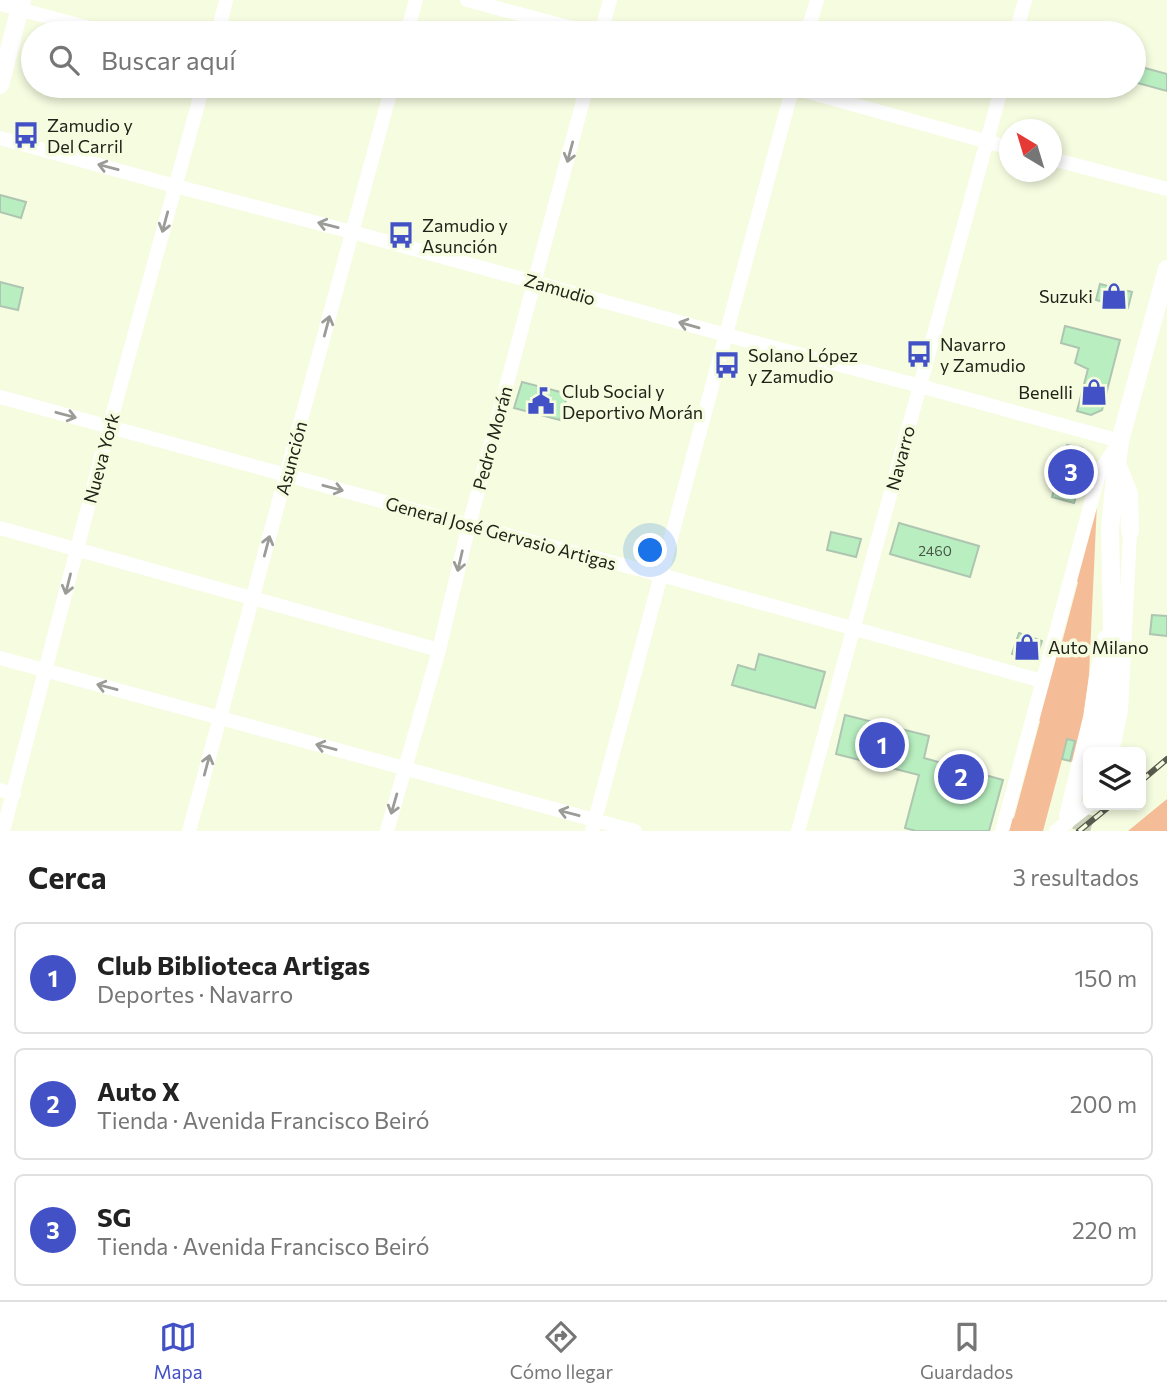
<!DOCTYPE html>
<html lang="es">
<head>
<meta charset="utf-8">
<style>
  body { margin:0; font-family:Commissioner,sans-serif; background:#f2f2f2; color:#222 }
  .controls { position:absolute; right:21px; bottom:21px; display:grid; overflow:hidden; border-radius:10px; box-shadow:0 4px 10px #0003 }
  .controls button { width:63px; height:63px; display:grid; place-items:center; padding:0; border:0; border-bottom:2px solid #e0e0e0; background:#fff; color:#222; font:35px sans-serif }
  .compass { position:absolute; left:999px; top:119px; width:63px; height:63px; border-radius:50%; background:#fff; box-shadow:0 4px 10px #0003; rotate:322deg }
  .you { position:absolute; left:651px; top:551px; width:24px; height:24px; margin:-18px; border:5px solid #fff; border-radius:50%; background:#1a73e8; box-shadow:0 0 0 10px #1a73e833 }
  .badge { display:grid; place-items:center; width:46px; height:46px; border-radius:50%; background:#4251c5; color:#fff; font-size:23px; font-weight:700 }
  .pin { position:absolute; translate:-50% -50%; border:4px solid #fff; box-shadow:0 2px 7px #0006 }
  .list { margin:0; padding:0; list-style:none }
  h2 { display:flex; justify-content:space-between; align-items:center; height:91px; margin:0; padding:0 28px; font-size:30px }
  h2 small { font-size:23px; font-weight:400; color:#767676 }
  .list li { display:grid; grid-template-columns:46px 1fr auto; gap:21px; align-items:center; box-sizing:border-box; height:112px; margin:0 14px 14px; padding:0 14px; border:2px solid #e0e0e0; border-radius:10px }
  .list b { display:block; font-size:26px; white-space:nowrap }
  .list p { margin:0; font-size:23px; white-space:nowrap; color:#767676 }
  .list em { font-size:23px; font-style:normal; color:#767676 }
  .icon { flex:none; width:38px; height:38px; fill:none; stroke:currentColor; stroke-width:2; stroke-linecap:round; stroke-linejoin:round }
  .map { position:relative; flex:none; width:1167px; height:831px; overflow:hidden }
  .search { position:absolute; background:#fff; box-shadow:0 4px 10px #0003; left:21px; right:21px; top:21px; height:77px; display:flex; align-items:center; gap:18px; box-sizing:border-box; padding:0 24px; border-radius:38px; color:#767676; font-size:26px }
  .sheet { height:469px; background:#fff }
  nav { display:flex; justify-content:space-around; align-items:center; box-sizing:border-box; height:98px; border-top:2px solid #e0e0e0; background:#fff; font-size:19px; color:#767676 }
  nav a { display:grid; justify-items:center; gap:4px }
  nav .on { color:#4251c5 }
  .map>svg:first-child { display:block }
  .green { fill:#f5bd97 }
  .building { fill:#b9efc0; stroke:#aec5b1; stroke-width:2 }
  .lines { fill:none; stroke-linecap:round; stroke-linejoin:round }
  .major-tunnel { stroke:#cbd1b8; stroke-width:18; stroke-dasharray:18 9; stroke-linecap:butt }
  .minor { stroke:#fff; stroke-width:14 }
  .major { stroke:#fff; stroke-width:18 }
  .rail-casing { stroke:#585b4d; stroke-width:6 }
  .rail { stroke:#f5fce0; stroke-width:3.5; stroke-dasharray:10; stroke-linecap:butt }
  .oneway { stroke:#9b9c98 }
  .labels { text-anchor:middle; dominant-baseline:central; stroke-width:7; stroke-linejoin:round; paint-order:stroke }
  .number-label { font-size:14px; fill:#475643 }
  .poi-label { font-size:18px; fill:#212319; stroke:#f5fce0; text-anchor:start }
  .street-label { font-size:18px; fill:#212319; stroke:#f5fce0 }
</style>
</head>
<body>
<div class="map">
<svg width="1167" height="831" viewBox="0 0 1167 831">
  <rect width="100%" height="100%" fill="#f5fce0"/>
  <!-- green -->
  <path class="green" d="M1097,503L1089,675L1083,721L1074,762L1062,760L1043,831H1009V818H1014L1040,721L1036,720L1057,645L1061,646L1078,582L1074,580Z
    M1167,799V831H1128Z"/>
  <!-- building -->
  <path class="building" d="M1134,65L1167,74V91L1134,82Z
    M0,195L26,202L21,218L0,212Z
    M0,282L23,288L18,310L0,306Z
    M1100,284L1132,292L1128,308L1096,300Z
    M1065,326L1120,340L1102,410L1091,415L1077,411L1088,369L1075,363L1079,348L1061,343Z
    M522,382L568,394L560,420L514,408Z
    M1067,445L1082,448L1088,457L1074,503L1052,497Z
    M899,523L979,546L970,577L890,554Z
    M831,532L861,539L856,557L827,550Z
    M1152,615L1167,616V636L1150,634Z
    M1019,633L1042,641L1037,656L1029,660L1012,654Z
    M759,654L825,672L815,708L732,685L738,665L755,670Z
    M845,715L929,736L924,758L1003,780L989,831H916L905,828L919,775L836,754Z
    M1067,739L1075,741L1070,761L1062,759Z"/>
  <g class="lines">
    <!-- major-tunnel -->
    <path class="major-tunnel" d="M1081,831L1088,805"/>
    <!-- minor -->
    <path class="minor" d="M467,0L591,33
      M0,4L108,33
      M218,33L226,0
      M407,33L416,0
      M601,33L610,0
      M807,33L817,0
      M1016,33L1025,0
      M787,86L1010,148
      M0,138L175,186L352,232L726,335L920,386L1120,441L1102,468L1097,481L1002,831
      M1052,159L1167,189
      M0,397L469,525L661,575L1042,681
      M0,528L439,650
      M0,658L635,831
      M1112,752L1121,711L1130,531
      M0,790L14,794
      M3,831L109,427L203,86
      M189,831L392,86
      M387,831L439,650L469,525L587,86
      M592,831L793,86
      M798,831L1002,86
      M1056,831L1089,805"/>
    <!-- major -->
    <path class="major" d="M0,85L22,0
      M1118,466L1129,494L1130,531
      M1101,752L1113,672L1110,530L1113,495L1120,441L1167,269
      M1068,816L1092,718L1098,678L1106,639"/>
    <defs>
      <path id="rail" d="M1141,781L1167,759
        M1079,831L1111,805"/>
    </defs>
    <!-- rail casing -->
    <use href="#rail" class="rail-casing"/>
    <!-- rail -->
    <use href="#rail" class="rail"/>
  </g>
  <!-- one-way arrows -->
  <defs><path id="oneway-shaft" d="M-6 0H5M1.5-3L5.5 0L1.5 3" fill="none" stroke-width="1.6" stroke-linecap="round" stroke-linejoin="round" transform="scale(1.75)"/></defs>
  <g class="oneway">
    <use href="#oneway-shaft" transform="translate(570 152) rotate(105)"/>
    <use href="#oneway-shaft" transform="translate(108 167) rotate(-165)"/>
    <use href="#oneway-shaft" transform="translate(165 222) rotate(105)"/>
    <use href="#oneway-shaft" transform="translate(328 225) rotate(-166)"/>
    <use href="#oneway-shaft" transform="translate(689 325) rotate(-164)"/>
    <use href="#oneway-shaft" transform="translate(327 326) rotate(-75)"/>
    <use href="#oneway-shaft" transform="translate(66 415) rotate(15)"/>
    <use href="#oneway-shaft" transform="translate(333 488) rotate(15)"/>
    <use href="#oneway-shaft" transform="translate(267 546) rotate(-75)"/>
    <use href="#oneway-shaft" transform="translate(460 561) rotate(103)"/>
    <use href="#oneway-shaft" transform="translate(68 584) rotate(104)"/>
    <use href="#oneway-shaft" transform="translate(107 687) rotate(-165)"/>
    <use href="#oneway-shaft" transform="translate(326 747) rotate(-165)"/>
    <use href="#oneway-shaft" transform="translate(207 765) rotate(-75)"/>
    <use href="#oneway-shaft" transform="translate(394 804) rotate(106)"/>
    <use href="#oneway-shaft" transform="translate(569 813) rotate(-165)"/>
  </g>
  <!-- icons -->
  <defs>
    <symbol id="bus-bare" viewBox="-9 -9 18 18"><path d="M-5-6H5V4H4V6H2V4H-2V6H-4V4H-5ZM-3.5-4V0h7V-4ZM-3.5 1.2v1.5H-2V1.2ZM2 1.2v1.5H3.5V1.2Z" fill="#4251c5" stroke="#f5fce0" stroke-width="2.5" paint-order="stroke"/></symbol>
    <symbol id="shop-bare" viewBox="-9 -9 18 18"><path d="M-5-2.5h2.3a2.7 3.5 0 0 1 5.4 0H5L5.5 6h-11ZM-1.5-2.5h3a1.5 2.3 0 0 0-3 0Z" fill="#4251c5" stroke="#f5fce0" stroke-width="2.5" paint-order="stroke"/></symbol>
    <symbol id="civic-bare" viewBox="-9 -9 18 18"><path d="M-.6-6.5H3V-4.5H.6V-3L4-1V1h2V6H-6V1h2V-1L-.6-3ZM-1.2 2.5V6h2.4V2.5Z" fill="#4251c5" stroke="#f5fce0" stroke-width="2.5" paint-order="stroke"/></symbol>
  </defs>
  <g fill-rule="evenodd">
    <use href="#bus-bare" x="7" y="116" width="38" height="38"/>
    <use href="#bus-bare" x="382" y="216" width="38" height="38"/>
    <use href="#shop-bare" x="1095" y="277" width="38" height="38"/>
    <use href="#bus-bare" x="900" y="335" width="38" height="38"/>
    <use href="#bus-bare" x="708" y="346" width="38" height="38"/>
    <use href="#shop-bare" x="1075" y="373" width="38" height="38"/>
    <use href="#civic-bare" x="522" y="382" width="38" height="38"/>
    <use href="#shop-bare" x="1008" y="628" width="38" height="38"/>
  </g>
  <g class="labels">
    <!-- number labels -->
    <g class="number-label">
      <text x="935" y="550">2460</text>
    </g>
    <!-- poi labels -->
    <g class="poi-label">
      <text x="47" y="125">Zamudio y<tspan x="47" dy="21">Del Carril</tspan></text>
      <text x="422" y="225">Zamudio y<tspan x="422" dy="21">Asunción</tspan></text>
      <text x="1093" y="296" text-anchor="end">Suzuki</text>
      <text x="940" y="344">Navarro<tspan x="940" dy="21">y Zamudio</tspan></text>
      <text x="748" y="355">Solano López<tspan x="748" dy="21">y Zamudio</tspan></text>
      <text x="562" y="391">Club Social y<tspan x="562" dy="21">Deportivo Morán</tspan></text>
      <text x="1073" y="392" text-anchor="end">Benelli</text>
      <text x="1048" y="647">Auto Milano</text>
    </g>
    <!-- street labels -->
    <g class="street-label">
      <text transform="translate(560 289) rotate(16)">Zamudio</text>
      <text transform="translate(492 438) rotate(-75)">Pedro Morán</text>
      <text transform="translate(101 458) rotate(-75)">Nueva York</text>
      <text transform="translate(291 458) rotate(-75)">Asunción</text>
      <text transform="translate(900 458) rotate(-75)">Navarro</text>
      <text transform="translate(501 533) rotate(15)">General José Gervasio Artigas</text>
    </g>
  </g>
</svg>
<div class="controls">
<button><svg class="icon" aria-label="layers" viewBox="0 0 24 24"><path d="M12 4l9 5-9 5-9-5zM3 14l9 5 9-5"/></svg></button>
</div>
<svg class="compass" viewBox="-18 -18 36 36"><path d="M0-13l5 13h-10z" fill="#e53935"/><path d="M0 13l5-13h-10z" fill="#767676"/></svg>
<div class="you"></div>
<div class="pin badge" style="left:882px;top:745px">1</div>
<div class="pin badge" style="left:961px;top:777px">2</div>
<div class="pin badge" style="left:1071px;top:472px">3</div>
<div class="search"><svg class="icon" aria-label="search" viewBox="0 0 24 24"><circle cx="10" cy="10" r="6"/><path d="M15 15l6 6"/></svg>Buscar aquí</div>
</div>
<section class="sheet">
<h2>Cerca<small>3 resultados</small></h2>
<ul class="list">
<li><span class="badge">1</span><div><b>Club Biblioteca Artigas</b><p>Deportes · Navarro</p></div><em>150 m</em></li>
<li><span class="badge">2</span><div><b>Auto X</b><p>Tienda · Avenida Francisco Beiró</p></div><em>200 m</em></li>
<li><span class="badge">3</span><div><b>SG</b><p>Tienda · Avenida Francisco Beiró</p></div><em>220 m</em></li>
</ul>
</section>
<nav>
<a class="on"><svg class="icon" aria-label="map" viewBox="0 0 24 24"><path d="M3 6l6-2 6 2 6-2v14l-6 2-6-2-6 2zM9 4v14M15 6v14"/></svg>Mapa</a>
<a><svg class="icon" aria-label="directions" viewBox="0 0 24 24"><path d="M12 3l9 9-9 9-9-9zM9 14v-3h6M13 9l2 2-2 2"/></svg>Cómo llegar</a>
<a><svg class="icon" aria-label="saved" viewBox="0 0 24 24"><path d="M7 4h10v16l-5-4-5 4z"/></svg>Guardados</a>
</nav>
</body>
</html>
